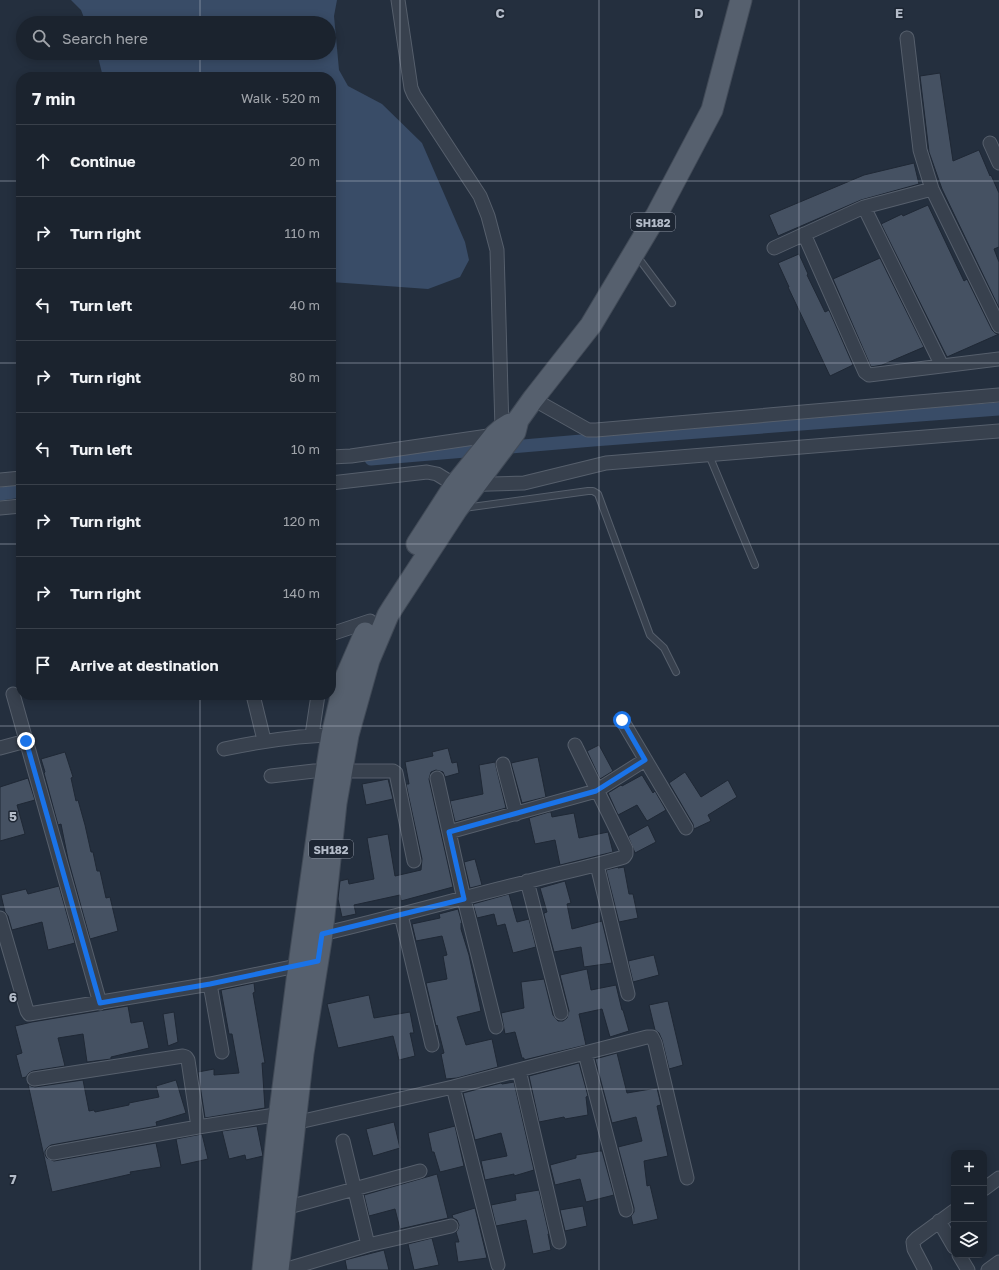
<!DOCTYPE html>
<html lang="en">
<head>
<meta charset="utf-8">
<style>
  body { margin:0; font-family:"Golos Text",sans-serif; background:#282f3a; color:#f1f3f6 }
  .controls { position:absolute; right:12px; bottom:12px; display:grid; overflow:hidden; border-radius:8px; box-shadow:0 2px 10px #0003 }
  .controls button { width:36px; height:36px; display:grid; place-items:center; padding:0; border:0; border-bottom:1px solid #39404a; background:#1b232e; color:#f1f3f6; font:20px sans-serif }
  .stop { position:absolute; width:12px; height:12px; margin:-9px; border:3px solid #1a73e8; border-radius:50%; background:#fff }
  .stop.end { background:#1a73e8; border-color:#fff; box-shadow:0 1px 4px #0008 }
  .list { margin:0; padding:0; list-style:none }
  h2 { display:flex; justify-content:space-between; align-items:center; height:52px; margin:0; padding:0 16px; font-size:17px }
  h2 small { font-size:13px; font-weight:400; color:#a0a4aa }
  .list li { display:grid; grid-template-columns:26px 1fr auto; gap:12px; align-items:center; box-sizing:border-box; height:72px; padding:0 16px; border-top:1px solid #39404a }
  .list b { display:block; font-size:15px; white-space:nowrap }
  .list em { font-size:13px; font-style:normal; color:#a0a4aa }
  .icon { flex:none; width:22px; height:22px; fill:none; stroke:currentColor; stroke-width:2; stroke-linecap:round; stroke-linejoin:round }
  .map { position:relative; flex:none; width:999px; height:1270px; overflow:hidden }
  .search { position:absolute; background:#1b232e; box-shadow:0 2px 10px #0003; left:16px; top:16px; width:320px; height:44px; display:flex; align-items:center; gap:10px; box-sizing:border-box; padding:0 14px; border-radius:22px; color:#a0a4aa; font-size:15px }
  .panel { position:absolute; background:#1b232e; box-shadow:0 2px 10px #0003; left:16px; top:72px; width:320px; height:628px; border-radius:16px }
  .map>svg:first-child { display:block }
  .water { fill:#394c67 }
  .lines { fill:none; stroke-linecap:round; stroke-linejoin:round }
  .canal { stroke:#394c67; stroke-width:13 }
  .building { fill:#455162; stroke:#1f2835 }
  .service-casing { stroke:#565f6c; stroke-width:8 }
  .minor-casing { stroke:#565f6c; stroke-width:15 }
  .primary-casing { stroke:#414a57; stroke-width:23 }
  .service { stroke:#38414e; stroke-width:6 }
  .minor { stroke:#38414e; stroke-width:13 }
  .primary { stroke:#56606e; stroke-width:21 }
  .route { stroke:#1a73e8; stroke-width:5 }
  .grid { fill:none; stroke:#b4bcc9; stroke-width:1; stroke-opacity:0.55 }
  .labels { text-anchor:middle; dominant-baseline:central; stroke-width:3; stroke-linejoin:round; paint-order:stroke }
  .shield { fill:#1d2633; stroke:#878f9c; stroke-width:1 }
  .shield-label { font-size:11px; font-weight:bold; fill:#b4bcc9 }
  .grid-label { font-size:13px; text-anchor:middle; font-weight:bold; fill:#b4bcc9; stroke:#1d2633; stroke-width:3; stroke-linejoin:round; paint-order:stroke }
</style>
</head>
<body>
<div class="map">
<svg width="999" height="1270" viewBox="0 0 999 1270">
  <rect width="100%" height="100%" fill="#242f3e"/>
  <!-- water -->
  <path class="water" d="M71,0H337L334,16L339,70L348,86L382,104L422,143L465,242L469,260L460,277L428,289L331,282V77H103L97,53H329V23H86L81,10Z"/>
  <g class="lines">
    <!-- canal -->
    <path class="canal" d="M371,459L593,440L999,409
      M0,494L21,491"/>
  </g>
  <!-- building -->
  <path class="building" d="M940,73L953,161L979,150L990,176L991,175L999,193V247L994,249L999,262V308L942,189L929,152L920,76Z
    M914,163L919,184L861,200L778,236L769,215L864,175Z
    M928,205L964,281L967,279L992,330L995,333L999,334L947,357L881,224L902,214L903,216Z
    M799,254L808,274L807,275L825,312L829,310L853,365L830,376L788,287H789L778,263Z
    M880,258L924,347L882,365L871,367L833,279Z
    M599,745L613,771L600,779L587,751Z
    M448,748L452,763L457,762L459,773L445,777L443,772L436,770L431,772L429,779L453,887L401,901L400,895L354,905L356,914L342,917L338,899L340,881L348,879L349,884L374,879L367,838L388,834L395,876L421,870L422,859L406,784H409L405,762L433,756L432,752Z
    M65,752L73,777L71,778L76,801L78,800L85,825L91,852H93L97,871H100L106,898L110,897L118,931L90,939L68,859L61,824L58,825L44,773L45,772L41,759Z
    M538,757L546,797L522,803L511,763Z
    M495,762L506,808L455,822L450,801L483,794L479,765Z
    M685,772L701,797L728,780L737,797L708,815L711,821L694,829L693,824L669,783Z
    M642,775L653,793L655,791L666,810L647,821L637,805L618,815L608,793L621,785L622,786Z
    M28,778L35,800L17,805L25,834L0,841V787Z
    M388,779L393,799L366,805L362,784Z
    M549,812H551L552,817L574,813L579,838L608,832L613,852L560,865L555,840L535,844L529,818Z
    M648,825L656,842L635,853L628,836Z
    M475,859L482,885L470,888L464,862Z
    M618,867V868L624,867L629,894H633L638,918L619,922L606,870Z
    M565,881L571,903L567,904L572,929L602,921L612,963L584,967L581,947L554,952L544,915V913L547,912L540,888Z
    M59,886L75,943L48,950L42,922L12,930L8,916L5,912L1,895L26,889L28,894Z
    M509,894L517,922L529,919L536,947L513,953L505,924L497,926L494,914L477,918L473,904Z
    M458,909L462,923H461V929L469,955L481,1011L457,1017L466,1045L492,1039L498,1067L457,1078L446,1079L441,1054L444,1053L437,1025L436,1026L426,983L447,979L443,956L447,955L442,936L416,941L412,924L440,918L439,914Z
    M654,955L659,975L633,982L628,961Z
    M587,969L591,990L616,985L622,1010H623L629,1031L610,1037L602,1009L579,1014L586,1045L524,1060V1058H522L515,1032L505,1034L501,1013L524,1008L521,982L544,979L553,1015L558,1021H563L567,1018L569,1011L560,975Z
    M254,983L255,992L253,993L265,1063H262L265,1108L205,1118L198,1072L214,1069V1075L239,1073L232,1034H229L221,990Z
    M369,995L374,1018L410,1012L414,1033H410L415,1056L399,1060L393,1036L338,1048L327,1004Z
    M668,1001L683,1065L669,1069L662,1040L659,1033L655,1030L649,1005Z
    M128,1006L131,1023L143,1021L149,1048L111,1057V1059L87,1062L83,1034L58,1038L65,1066L33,1071L29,1073L26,1077L22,1078L16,1055L22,1053L15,1026L32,1022Z
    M174,1012L178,1042L168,1046L163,1014Z
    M617,1053L627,1093L657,1088L661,1105L657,1106L668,1156L644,1161L647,1186L650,1185L658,1219L633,1225L631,1216L634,1212V1208L618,1147L642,1141L636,1117L612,1123L595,1059Z
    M579,1063L588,1096L586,1097L588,1115L565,1119L564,1117L539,1122L529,1076Z
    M83,1080L89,1111L94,1110L95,1112L129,1105V1103L159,1097L156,1086L176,1080L186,1113L156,1122L157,1126L51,1145L48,1147L45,1151V1155L47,1158L54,1161L156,1143L161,1167L130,1172L131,1174L52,1192L28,1084L31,1086L35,1087Z
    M514,1082L534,1170L514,1176V1174L485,1180L481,1161L507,1156L501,1133L475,1140L463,1093L501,1083L502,1084Z
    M394,1122L400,1148L373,1156L366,1129Z
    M257,1126L263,1156L246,1160L245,1155L229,1159L222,1131Z
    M455,1126L464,1166L440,1172L434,1152H432L428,1133Z
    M202,1134L208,1159L181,1165L176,1139Z
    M600,1151H602L614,1195L586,1202L580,1179L555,1185L550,1165L576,1158V1155Z
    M437,1174L448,1218L400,1229L395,1209L369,1216L364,1195Z
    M539,1190L549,1234H548L551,1250L533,1254L526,1220L496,1226L491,1205L516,1200L515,1194Z
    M583,1206L587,1226L565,1231L560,1210Z
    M475,1208L487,1258L458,1262L455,1242H459L456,1232L458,1229L459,1225L457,1220L453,1218L452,1215Z
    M432,1238L439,1265L414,1270L408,1244Z
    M384,1250L389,1270H347L345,1260Z"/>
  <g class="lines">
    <defs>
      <path id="service" d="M637,256L672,303
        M709,455L755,565
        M464,508L588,491H593L598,494L650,635L664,648L676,672"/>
      <path id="minor" d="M398,0L411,88L414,95L480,196L488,216L497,250L502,429
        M907,38L920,150L932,189L999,326
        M990,143L999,163
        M864,207L942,366
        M804,234L865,372L869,375L999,359
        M774,248L864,207L932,189
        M533,399L588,430H596L999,395
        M331,457L351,456L495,435
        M0,480L21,478
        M331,483L427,472L437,474L455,485L524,483L606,463L999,431
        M0,508L21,506
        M331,634L370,621
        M13,694L100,1003
        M253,695L264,740
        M622,720L686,828
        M312,735L318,695
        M0,748L26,741
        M224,749C262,741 299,735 338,735
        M503,764L516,814
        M343,771H393L396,773L414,861
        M271,776L314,771H319L326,773
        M437,778L464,899L496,1027
        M449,832L596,791L645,760
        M597,865L628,994
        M527,881L561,1013
        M401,915L432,1045
        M0,918L27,1011L29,1014L210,984L306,964
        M322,934C390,918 458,899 526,882C559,873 591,867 624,857L626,854V849L575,745
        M210,984L222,1052
        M585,1053L626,1210
        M519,1070L559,1242
        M34,1079L183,1056L186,1057L188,1060L198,1127
        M453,1087L498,1265
        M290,1124L453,1087L647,1037H652L655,1043L687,1178
        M343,1141L368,1245
        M53,1153L198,1127L281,1114
        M984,1189L999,1178
        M285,1208L420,1171
        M939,1221L954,1247
        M959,1255L968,1270
        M284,1270L368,1245L451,1226
        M925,1270L914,1249L913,1242L917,1238L954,1211
        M988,1270L999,1262"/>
      <path id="primary" d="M417,544L455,485L495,435L502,429L510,424
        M263,1270L278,1126L299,965L326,773L332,735L345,679L365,633
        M278,1270L303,1053L322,934L336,803L348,735L369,660L388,615L393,607L457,509L515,432L518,420L533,399L591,325L656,216L712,110L741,0"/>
    </defs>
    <!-- service casing -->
    <use href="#service" class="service-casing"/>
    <!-- minor casing -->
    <use href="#minor" class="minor-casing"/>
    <!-- primary casing -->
    <use href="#primary" class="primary-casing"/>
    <!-- service -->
    <use href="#service" class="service"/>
    <!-- minor -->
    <use href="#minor" class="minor"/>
    <!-- primary -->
    <use href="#primary" class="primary"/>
  </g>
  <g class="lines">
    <!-- route -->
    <path class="route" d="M26,741L100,1003L210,984L318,961L322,934L464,899L449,832L596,791L645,760L622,720"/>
  </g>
  <!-- grid -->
  <path class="grid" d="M200,0V23M400,0V1270M599,0V1270M799,0V1270M200,53V77M0,181H21M331,181H999M0,363H21M331,363H999M0,544H21M331,544H999M200,695V1270M0,726H999M0,907H999M0,1089H999"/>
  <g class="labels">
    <!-- shield labels -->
    <g class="shield">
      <rect x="631" y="213" width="44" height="18" rx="3"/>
      <rect x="309" y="840" width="44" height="18" rx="3"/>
    </g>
    <g class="shield-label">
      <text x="653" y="222">SH182</text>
      <text x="331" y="849">SH182</text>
    </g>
  </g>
  <g class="grid-label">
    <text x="500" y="18">C</text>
    <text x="699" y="18">D</text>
    <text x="899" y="18">E</text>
    <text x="13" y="821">5</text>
    <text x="13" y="1002">6</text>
    <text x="13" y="1184">7</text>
  </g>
</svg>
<div class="controls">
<button>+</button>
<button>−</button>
<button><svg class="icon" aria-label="layers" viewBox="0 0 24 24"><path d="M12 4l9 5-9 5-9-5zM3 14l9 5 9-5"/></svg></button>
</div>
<div class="stop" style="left:622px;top:720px"></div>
<div class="stop end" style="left:26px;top:741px"></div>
<div class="search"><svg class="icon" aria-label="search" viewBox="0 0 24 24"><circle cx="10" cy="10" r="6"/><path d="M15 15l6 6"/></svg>Search here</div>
<section class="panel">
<h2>7 min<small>Walk · 520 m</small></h2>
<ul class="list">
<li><svg class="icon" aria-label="ahead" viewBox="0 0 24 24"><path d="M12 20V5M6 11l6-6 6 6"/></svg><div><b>Continue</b></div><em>20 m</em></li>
<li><svg class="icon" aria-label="right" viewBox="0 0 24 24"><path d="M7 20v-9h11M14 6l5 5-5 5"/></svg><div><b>Turn right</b></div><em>110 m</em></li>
<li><svg class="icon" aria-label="left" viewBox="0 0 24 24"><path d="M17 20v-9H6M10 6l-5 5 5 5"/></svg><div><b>Turn left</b></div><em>40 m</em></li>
<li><svg class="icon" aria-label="right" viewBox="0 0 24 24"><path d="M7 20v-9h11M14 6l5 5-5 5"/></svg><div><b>Turn right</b></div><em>80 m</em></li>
<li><svg class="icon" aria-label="left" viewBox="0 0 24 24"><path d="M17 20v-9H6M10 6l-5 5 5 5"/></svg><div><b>Turn left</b></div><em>10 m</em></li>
<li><svg class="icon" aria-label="right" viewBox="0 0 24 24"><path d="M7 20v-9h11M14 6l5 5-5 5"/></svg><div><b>Turn right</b></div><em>120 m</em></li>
<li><svg class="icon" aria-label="right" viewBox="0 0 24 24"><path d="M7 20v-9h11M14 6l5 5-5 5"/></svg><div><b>Turn right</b></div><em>140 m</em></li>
<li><svg class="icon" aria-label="arrive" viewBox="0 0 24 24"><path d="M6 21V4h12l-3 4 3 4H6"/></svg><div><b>Arrive at destination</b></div></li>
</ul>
</section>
</div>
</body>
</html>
